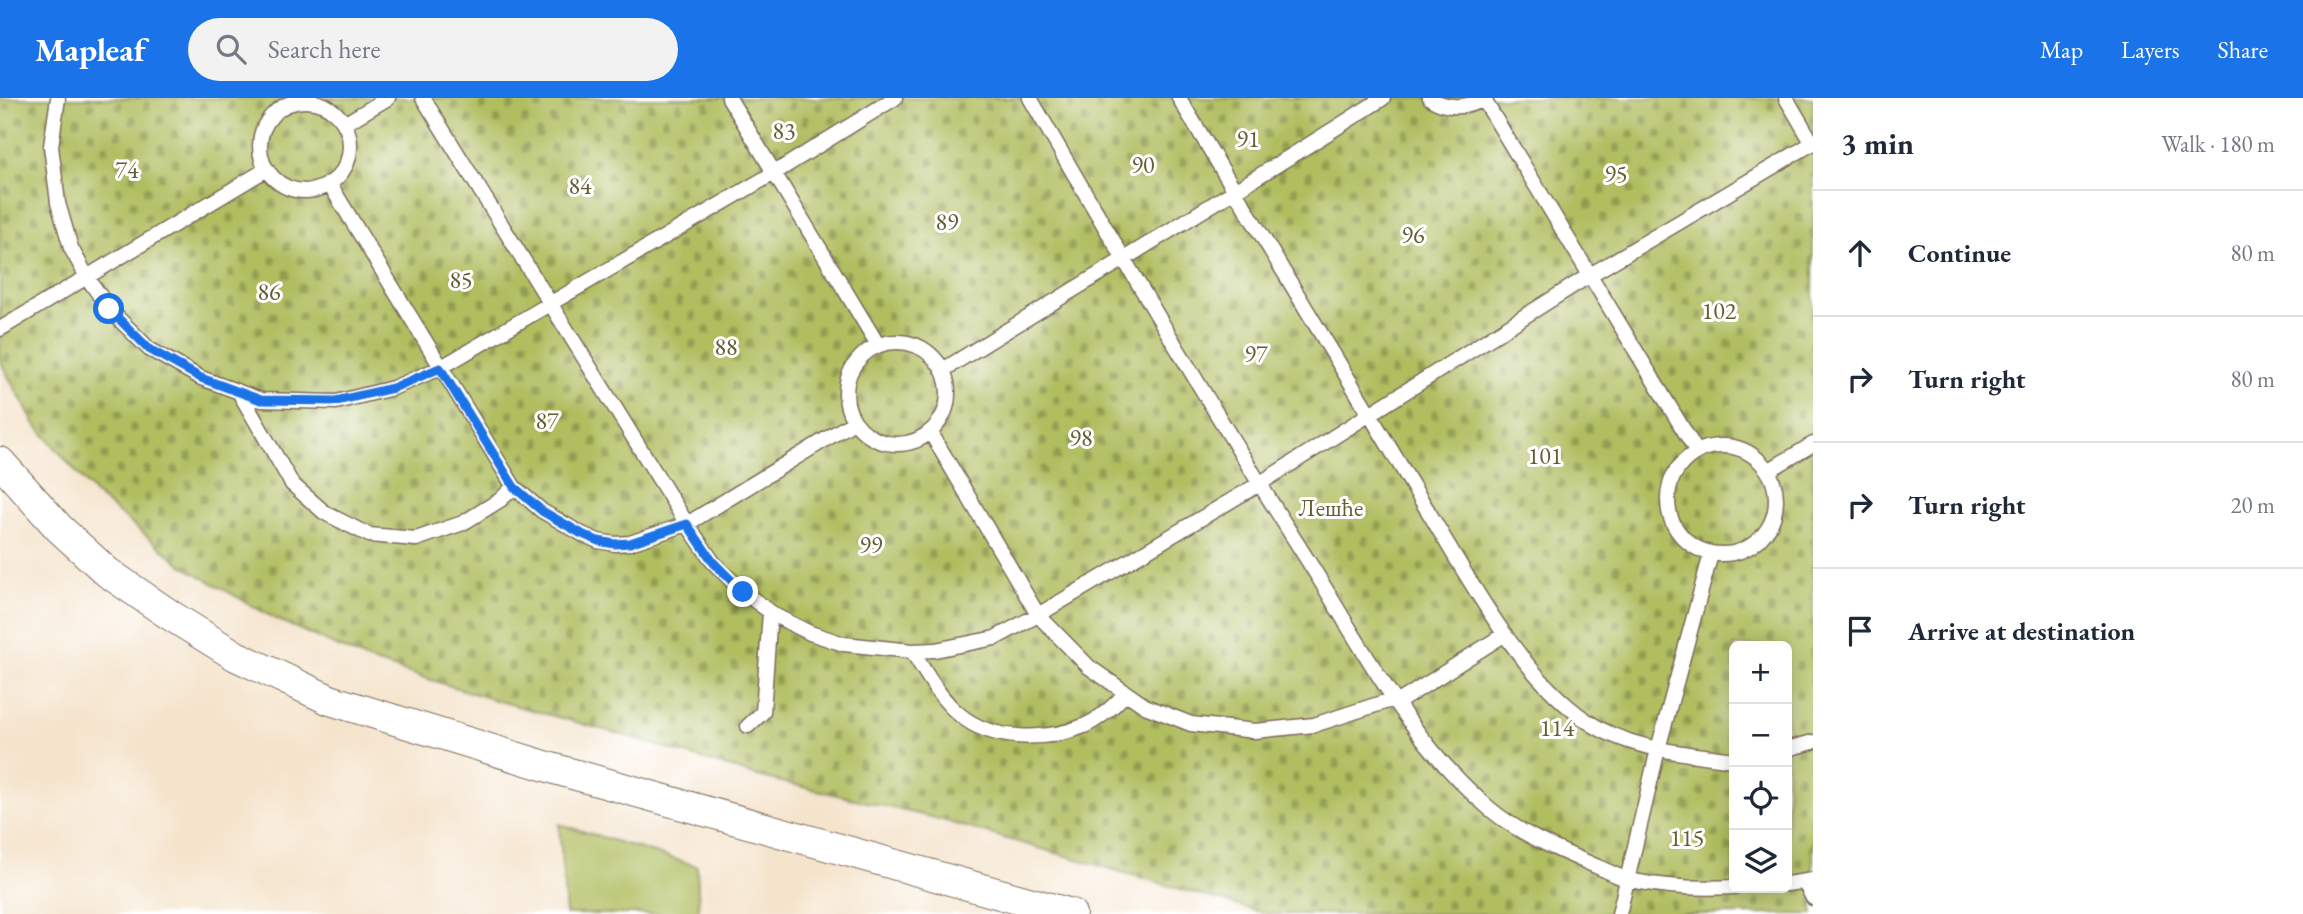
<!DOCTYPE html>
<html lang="en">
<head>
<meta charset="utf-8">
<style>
  body { margin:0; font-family:"EB Garamond",serif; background:#f2f2f3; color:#1f2937 }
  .controls { position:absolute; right:21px; bottom:21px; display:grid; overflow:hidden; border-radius:10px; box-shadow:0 4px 18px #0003 }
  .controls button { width:63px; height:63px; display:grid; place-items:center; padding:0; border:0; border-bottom:2px solid #e0e1e3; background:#fff; color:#1f2937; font:35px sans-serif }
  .stop { position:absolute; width:21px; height:21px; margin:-16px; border:5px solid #1a73e8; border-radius:50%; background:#fff }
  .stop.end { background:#1a73e8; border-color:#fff; box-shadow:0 2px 7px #0008 }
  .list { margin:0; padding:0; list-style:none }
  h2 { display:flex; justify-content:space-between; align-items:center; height:91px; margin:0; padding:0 28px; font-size:30px }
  h2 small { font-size:23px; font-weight:400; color:#747a83 }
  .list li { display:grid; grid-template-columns:46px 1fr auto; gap:21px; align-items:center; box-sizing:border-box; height:126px; padding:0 28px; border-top:2px solid #e0e1e3 }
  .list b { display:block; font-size:26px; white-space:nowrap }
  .list em { font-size:23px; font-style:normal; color:#747a83 }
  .icon { flex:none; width:38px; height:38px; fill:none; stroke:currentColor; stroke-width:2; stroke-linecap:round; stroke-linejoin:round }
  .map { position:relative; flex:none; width:1813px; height:816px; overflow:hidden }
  header { display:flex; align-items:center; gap:42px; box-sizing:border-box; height:98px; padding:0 35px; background:#1a73e8; color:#fff }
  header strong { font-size:33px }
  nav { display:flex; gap:38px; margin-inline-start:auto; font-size:24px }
  .search { width:490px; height:63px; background:#f2f2f3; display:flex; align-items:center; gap:18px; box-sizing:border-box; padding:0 24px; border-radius:38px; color:#747a83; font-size:26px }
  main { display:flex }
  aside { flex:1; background:#fff }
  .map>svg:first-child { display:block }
  .grass { fill:#b0be61; stroke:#767440; stroke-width:2 }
  .cemetery { fill:url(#cemetery-stones); stroke:#767440; stroke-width:2; fill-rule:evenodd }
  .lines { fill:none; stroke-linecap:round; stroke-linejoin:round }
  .lane-casing { stroke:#7c6b5b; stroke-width:17 }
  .street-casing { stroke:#7c6b5b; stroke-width:32 }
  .lane { stroke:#fff; stroke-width:14 }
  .street { stroke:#fff; stroke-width:30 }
  .route { stroke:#1a73e8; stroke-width:9 }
  .labels { text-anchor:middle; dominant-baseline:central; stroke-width:6; stroke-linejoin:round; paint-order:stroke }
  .park-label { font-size:24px; fill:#645e35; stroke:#fff }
</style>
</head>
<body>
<header>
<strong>Mapleaf</strong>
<div class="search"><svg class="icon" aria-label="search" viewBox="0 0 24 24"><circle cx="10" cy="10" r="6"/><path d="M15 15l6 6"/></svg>Search here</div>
<nav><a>Map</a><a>Layers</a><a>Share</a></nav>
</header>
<main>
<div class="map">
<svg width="1813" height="816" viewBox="0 0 1813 816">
  <defs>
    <pattern id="cemetery-stones" width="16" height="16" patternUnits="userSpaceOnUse" patternTransform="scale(1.75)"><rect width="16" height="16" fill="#b0be61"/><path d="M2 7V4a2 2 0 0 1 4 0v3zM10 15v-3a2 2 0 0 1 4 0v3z" fill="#909b4f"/></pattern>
  </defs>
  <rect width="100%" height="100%" fill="#fff"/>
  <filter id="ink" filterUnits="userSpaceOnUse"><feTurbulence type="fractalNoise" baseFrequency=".0143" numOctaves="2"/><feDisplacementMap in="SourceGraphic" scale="14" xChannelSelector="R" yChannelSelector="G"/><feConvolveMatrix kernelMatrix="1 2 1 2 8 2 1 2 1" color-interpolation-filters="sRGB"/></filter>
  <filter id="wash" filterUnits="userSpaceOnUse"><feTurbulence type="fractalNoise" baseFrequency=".00686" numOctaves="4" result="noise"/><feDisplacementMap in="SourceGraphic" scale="28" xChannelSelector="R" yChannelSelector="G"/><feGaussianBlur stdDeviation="1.57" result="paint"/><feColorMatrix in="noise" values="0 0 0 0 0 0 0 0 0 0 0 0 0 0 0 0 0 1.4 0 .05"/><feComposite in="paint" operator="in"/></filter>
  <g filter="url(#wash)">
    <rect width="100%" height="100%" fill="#f5e4cc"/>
    <!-- grass -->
    <path class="grass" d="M559,726L697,768L699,816H566Z"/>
    <!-- cemetery -->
    <path class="cemetery" d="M0,0H1813V816H1267L935,720L761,679L623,637L495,602L368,562L276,521L186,470L95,396L34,325L0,263ZM1734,548H1787V790H1734Z"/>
  </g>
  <g filter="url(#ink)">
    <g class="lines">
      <defs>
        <path id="lane" d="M58,0L51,48L58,105L71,150L87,179L109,211L149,251L201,280L261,302L336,304L393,290L440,270L774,75L895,0
          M423,0L687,426L713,464L743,494L776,518L810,535L844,546L912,553L935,552L995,540L1038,517L1259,386L1590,177L1813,45
          M729,0L878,247
          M1030,0C1121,158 1214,315 1312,469C1365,554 1412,646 1490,711C1521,737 1561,753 1598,769C1608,773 1618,779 1629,782C1663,789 1700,791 1734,789
          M1179,0C1258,132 1337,264 1417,395C1463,469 1515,574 1587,623C1629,652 1685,655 1734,662
          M1430,0C1447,12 1468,10 1486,0
          M1786,0L1813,46
          M1484,2L1697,354
          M260 48a45 45 0 1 1 90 0a45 45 0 1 1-90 0Z
          M344,26L388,0
          M329,85L514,389L542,413L582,436L598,443L615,446L630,445L687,426L854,324
          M0,231L267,71
          M846 295a51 51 0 1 1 102 0a51 51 0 1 1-102 0Z
          M943,272C1089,181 1238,93 1383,0
          M239,294L292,386L325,415L369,437L416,441L463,425L500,402L514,389
          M931,335L1038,517L1089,569L1145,608L1191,626L1255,633L1314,627L1394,601
          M1668 402a54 54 0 1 1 108 0a54 54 0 1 1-108 0Z
          M1768,373L1813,346
          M912,553C926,575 939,600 960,617C992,644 1047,643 1084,628C1100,621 1114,608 1126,595
          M1397,605L1505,536
          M748,628L763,614L770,514
          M1787,651L1813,644
          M1805,785L1813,800
          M1787,786L1813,782
          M1619,816L1658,651L1711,456"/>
        <path id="street" d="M0,364L59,430L107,474L170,517L236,558L330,602L555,671L1071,816"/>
      </defs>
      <!-- lane casing -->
      <use href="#lane" class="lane-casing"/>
      <!-- street casing -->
      <use href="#street" class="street-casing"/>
      <!-- lane -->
      <use href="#lane" class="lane"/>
      <!-- street -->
      <use href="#street" class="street"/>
    </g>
  </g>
  <g class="lines" filter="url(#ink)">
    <!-- route -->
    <path class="route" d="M109,211L149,251L201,280L261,302L336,303L393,290L440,270L514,389L542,413L582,436L598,443L615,446L630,445L687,426L713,464L743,494"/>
  </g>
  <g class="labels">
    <!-- park labels -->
    <g class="park-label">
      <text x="784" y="32">83</text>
      <text x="1248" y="40">91</text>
      <text x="1143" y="66">90</text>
      <text x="127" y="71">74</text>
      <text x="1616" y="75">95</text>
      <text x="580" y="87">84</text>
      <text x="947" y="123">89</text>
      <text x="1413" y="136">96</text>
      <text x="461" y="181">85</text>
      <text x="269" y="193">86</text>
      <text x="1719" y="212">102</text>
      <text x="726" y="248">88</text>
      <text x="1256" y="255">97</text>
      <text x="547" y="322">87</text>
      <text x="1081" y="339">98</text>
      <text x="1545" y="357">101</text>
      <text x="1331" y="409">Лешће</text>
      <text x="871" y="446">99</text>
      <text x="1557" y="629">114</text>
      <text x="1687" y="739">115</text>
    </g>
  </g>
</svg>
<div class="controls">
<button>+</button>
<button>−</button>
<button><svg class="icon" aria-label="locate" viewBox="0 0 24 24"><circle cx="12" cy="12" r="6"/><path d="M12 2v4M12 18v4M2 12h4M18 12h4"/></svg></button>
<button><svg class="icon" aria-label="layers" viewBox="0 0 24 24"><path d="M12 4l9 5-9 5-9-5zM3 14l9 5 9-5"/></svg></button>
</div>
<div class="stop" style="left:109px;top:211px"></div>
<div class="stop end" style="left:743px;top:494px"></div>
</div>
<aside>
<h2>3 min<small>Walk · 180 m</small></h2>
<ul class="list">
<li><svg class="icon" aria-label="ahead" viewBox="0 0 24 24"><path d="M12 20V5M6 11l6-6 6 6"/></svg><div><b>Continue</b></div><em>80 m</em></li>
<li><svg class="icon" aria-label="right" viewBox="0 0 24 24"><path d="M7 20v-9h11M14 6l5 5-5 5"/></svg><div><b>Turn right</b></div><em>80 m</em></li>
<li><svg class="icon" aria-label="right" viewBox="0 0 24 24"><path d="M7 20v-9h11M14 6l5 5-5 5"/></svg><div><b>Turn right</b></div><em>20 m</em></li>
<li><svg class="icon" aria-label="arrive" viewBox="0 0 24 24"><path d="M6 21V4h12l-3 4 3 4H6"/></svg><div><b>Arrive at destination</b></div></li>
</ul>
</aside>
</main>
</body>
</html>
